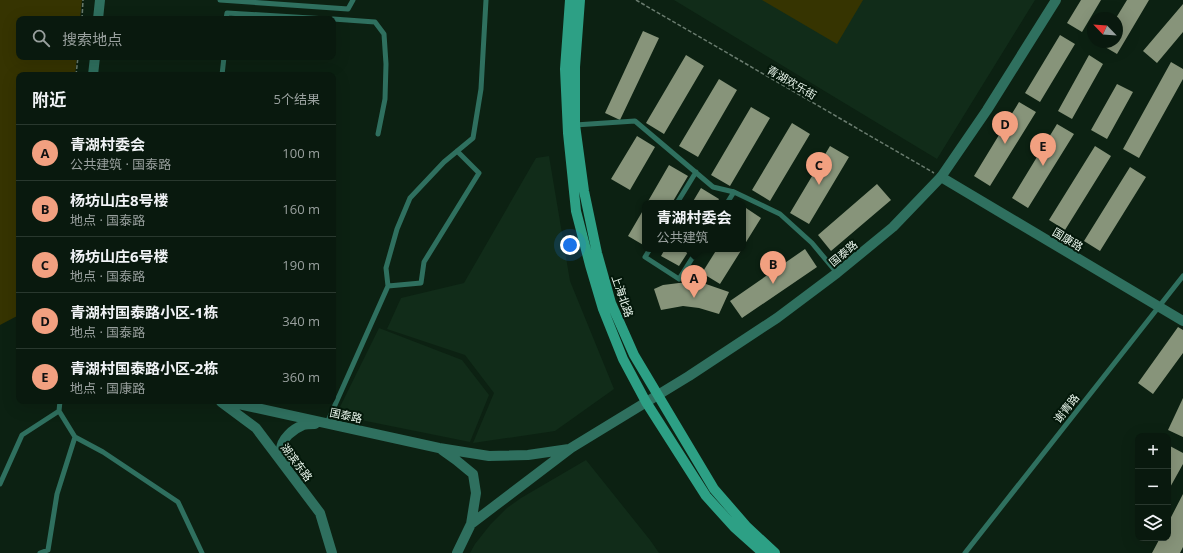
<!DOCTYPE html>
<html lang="zh">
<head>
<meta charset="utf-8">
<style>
  body { margin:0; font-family:"Open Sans","Noto Sans SC",sans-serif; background:#122217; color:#f1f3f6 }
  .controls { position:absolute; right:12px; bottom:12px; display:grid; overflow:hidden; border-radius:8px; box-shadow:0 4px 16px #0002 }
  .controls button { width:36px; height:36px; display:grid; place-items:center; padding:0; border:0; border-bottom:1px solid #29382e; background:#09190e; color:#f1f3f6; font:20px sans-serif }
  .compass { position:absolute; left:1087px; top:12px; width:36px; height:36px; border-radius:50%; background:#09190e; box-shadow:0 4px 16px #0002; rotate:295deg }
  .you { position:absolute; left:570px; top:245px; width:14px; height:14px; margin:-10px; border:3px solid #fff; border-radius:50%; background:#1a73e8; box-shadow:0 0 0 6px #1a73e833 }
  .badge { display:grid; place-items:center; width:26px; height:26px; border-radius:50%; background:#f2a080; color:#111; font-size:13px; font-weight:700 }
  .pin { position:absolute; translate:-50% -33px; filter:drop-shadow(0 1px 2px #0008) }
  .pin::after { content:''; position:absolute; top:21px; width:14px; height:12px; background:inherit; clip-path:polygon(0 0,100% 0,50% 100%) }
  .popup { position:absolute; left:642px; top:200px; width:104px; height:52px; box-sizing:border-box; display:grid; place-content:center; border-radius:8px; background:#09190e; filter:drop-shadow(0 1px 3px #0005); font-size:13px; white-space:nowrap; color:#99a09e }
  .popup b { font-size:15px; color:#f1f3f6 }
  .popup::after { content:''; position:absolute; left:50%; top:100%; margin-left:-8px; border:8px solid transparent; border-top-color:#09190e }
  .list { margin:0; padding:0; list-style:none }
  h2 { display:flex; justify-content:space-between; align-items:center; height:52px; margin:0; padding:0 16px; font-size:17px }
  h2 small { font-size:13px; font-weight:400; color:#99a09e }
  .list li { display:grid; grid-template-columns:26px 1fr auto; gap:12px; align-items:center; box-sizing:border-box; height:56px; padding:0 16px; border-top:1px solid #29382e }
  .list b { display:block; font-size:15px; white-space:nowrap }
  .list p { margin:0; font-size:13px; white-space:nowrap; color:#99a09e }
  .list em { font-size:13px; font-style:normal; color:#99a09e }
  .icon { flex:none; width:22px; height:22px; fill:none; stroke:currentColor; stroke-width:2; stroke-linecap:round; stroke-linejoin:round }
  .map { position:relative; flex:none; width:1183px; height:553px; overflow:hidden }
  .search { position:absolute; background:#09190e; box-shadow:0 4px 16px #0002; left:16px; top:16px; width:320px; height:44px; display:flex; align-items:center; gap:10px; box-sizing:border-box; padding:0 14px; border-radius:8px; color:#99a09e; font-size:15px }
  .panel { position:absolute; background:#09190e; box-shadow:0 4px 16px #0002; left:16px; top:72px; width:320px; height:332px; border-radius:8px }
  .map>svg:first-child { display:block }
  .built { fill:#112c19 }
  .green { fill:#363401 }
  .building { fill:#87947a }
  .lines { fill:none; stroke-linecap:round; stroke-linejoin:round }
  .path { stroke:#697b6e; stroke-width:1.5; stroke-dasharray:4 2; stroke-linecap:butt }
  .service { stroke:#2f705f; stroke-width:5 }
  .minor { stroke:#2f705f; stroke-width:10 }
  .tertiary { stroke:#2f705f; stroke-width:10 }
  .secondary { stroke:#2da085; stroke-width:10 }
  .labels { text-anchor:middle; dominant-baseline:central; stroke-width:4; stroke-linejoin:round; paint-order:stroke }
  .street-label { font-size:11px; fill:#e9f6ec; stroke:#04180a }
</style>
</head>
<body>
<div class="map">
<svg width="1183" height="553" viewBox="0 0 1183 553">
  <rect width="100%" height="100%" fill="#0c2112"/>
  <!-- built -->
  <path class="built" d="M674,0H1035L937,159Z
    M549,156L570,281L614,389L555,431L473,443L494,393L465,355L387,329L401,298L464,283L536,158Z
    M379,328L462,360L489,395L470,442L336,415Z
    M586,460L650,540L659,553H470L475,544L490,525L507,508L521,498Z"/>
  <!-- green -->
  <path class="green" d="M0,0H82L80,19H19V57H77L75,75H19V315L0,325Z
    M762,0H863L837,44Z"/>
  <!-- building -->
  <path class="building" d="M1081,0H1101L1082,32L1067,23Z
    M1127,0H1149L1117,54L1100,44L1102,42H1117L1116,18Z
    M1183,4V32L1157,63L1143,51Z
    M643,31L659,38L620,120L605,113Z
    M1060,35L1075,44L1040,102L1025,93Z
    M686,55L704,66L664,134L646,123Z
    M1089,55L1103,64L1072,119L1058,111Z
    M1171,62L1183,69V79L1139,158L1123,149Z
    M719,79L737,90L698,157L679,146Z
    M1117,84L1133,92L1107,139L1091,130Z
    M1019,102L1036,112L990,186L974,176Z
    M751,107L770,118L730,186L711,175Z
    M792,123L810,134L770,201L752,190Z
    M1057,124L1074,134L1028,208L1012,198Z
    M637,136L655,147L630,190L611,179Z
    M830,146L849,157L809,224L790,213Z
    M1095,146L1111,156L1065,230L1049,220Z
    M669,165L688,176L672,203H647Z
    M1130,167L1146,177L1100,251L1084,241Z
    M877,184L891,200L831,251L818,235Z
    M701,188L719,199L717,203H692Z
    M743,206L761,218L743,247Z
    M645,207V246L628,236Z
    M665,249H690L679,266L661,256Z
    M717,249H742L720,284L702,273Z
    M805,249L817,267L742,318L730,301Z
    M679,283H703L729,292L719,314L699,308L683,306L661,310L654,289L663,285Z
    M1178,327L1183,330V353L1153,394L1138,383Z
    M1183,398V437L1168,430Z
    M1168,445L1183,453V464L1168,491Z
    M1183,494V547L1180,553H1152L1160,538H1168V523Z"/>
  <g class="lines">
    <!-- path -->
    <path class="path" d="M636,0L934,173
      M82,19L83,0
      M76,75L78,57"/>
    <!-- service -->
    <path class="service" d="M220,0L348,9L353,0
      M226,19L227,13L327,19
      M333,19L375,22L384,34L386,64L385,99L378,134
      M222,75L224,57
      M575,125L635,121L713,187L734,192L780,214L812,243L837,273
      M677,203L696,172
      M727,203L734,192
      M650,249L645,257L679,279L698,249
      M388,286L421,283L424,262L479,173L457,151
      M59,411L75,437L103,452L178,502L202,553
      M327,423L388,286L386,268L397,229L410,198L444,162L473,138L481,89L486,0
      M0,484L22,435L59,411L60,401
      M40,553L48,550L57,494L75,437
      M965,553L1183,276"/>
    <!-- minor -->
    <path class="minor" d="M941,177L1183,321"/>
    <!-- tertiary -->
    <path class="tertiary" d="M98,19L100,0
      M93,75L95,57
      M225,401L439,448L489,456L528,455L569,449
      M221,402L256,428L320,513L332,553
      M442,450L456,460L473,474L476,493L471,524
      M286,462C284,459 282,455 281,450C281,439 293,429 303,425C306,424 311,424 315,424
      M457,553L471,524L571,448L689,376L777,318L837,273L893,227L941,177L987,110L1056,0"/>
    <!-- secondary -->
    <path class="secondary" d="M570,0L565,69L568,133L576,211L590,265L603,309L623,359L646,402L706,496L734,527L763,553
      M580,0L575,67V125L584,191L597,253L611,303L634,355L714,489L747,527L775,553"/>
  </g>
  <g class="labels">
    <!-- street labels -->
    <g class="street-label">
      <text transform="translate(792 82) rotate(30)">青湖欢乐街</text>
      <text transform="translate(1068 239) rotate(31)">国康路</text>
      <text transform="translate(843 253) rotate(-40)">国泰路</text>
      <text transform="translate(623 296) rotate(71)">上海北路</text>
      <text transform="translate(1066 408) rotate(-52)">谢青路</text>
      <text transform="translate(346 415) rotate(12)">国泰路</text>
      <text transform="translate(297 462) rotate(53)">湖滨东路</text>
    </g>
  </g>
</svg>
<div class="controls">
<button>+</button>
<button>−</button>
<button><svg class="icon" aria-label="layers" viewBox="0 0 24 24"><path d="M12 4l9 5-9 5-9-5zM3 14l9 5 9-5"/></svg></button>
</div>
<svg class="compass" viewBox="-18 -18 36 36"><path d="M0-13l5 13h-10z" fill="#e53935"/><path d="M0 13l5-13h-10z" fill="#99a09e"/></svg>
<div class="you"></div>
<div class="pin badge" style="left:694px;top:298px">A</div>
<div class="popup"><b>青湖村委会</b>公共建筑</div>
<div class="pin badge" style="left:773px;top:284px">B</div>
<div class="pin badge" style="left:819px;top:185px">C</div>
<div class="pin badge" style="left:1005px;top:144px">D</div>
<div class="pin badge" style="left:1043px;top:166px">E</div>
<div class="search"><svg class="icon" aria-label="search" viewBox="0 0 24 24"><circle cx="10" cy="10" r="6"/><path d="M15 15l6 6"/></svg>搜索地点</div>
<section class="panel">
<h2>附近<small>5个结果</small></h2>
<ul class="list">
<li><span class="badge">A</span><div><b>青湖村委会</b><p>公共建筑 · 国泰路</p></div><em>100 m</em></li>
<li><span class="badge">B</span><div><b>杨坊山庄8号楼</b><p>地点 · 国泰路</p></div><em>160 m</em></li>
<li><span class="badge">C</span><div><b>杨坊山庄6号楼</b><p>地点 · 国泰路</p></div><em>190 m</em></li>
<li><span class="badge">D</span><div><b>青湖村国泰路小区-1栋</b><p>地点 · 国泰路</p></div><em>340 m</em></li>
<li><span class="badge">E</span><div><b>青湖村国泰路小区-2栋</b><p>地点 · 国康路</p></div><em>360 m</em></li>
</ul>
</section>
</div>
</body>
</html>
